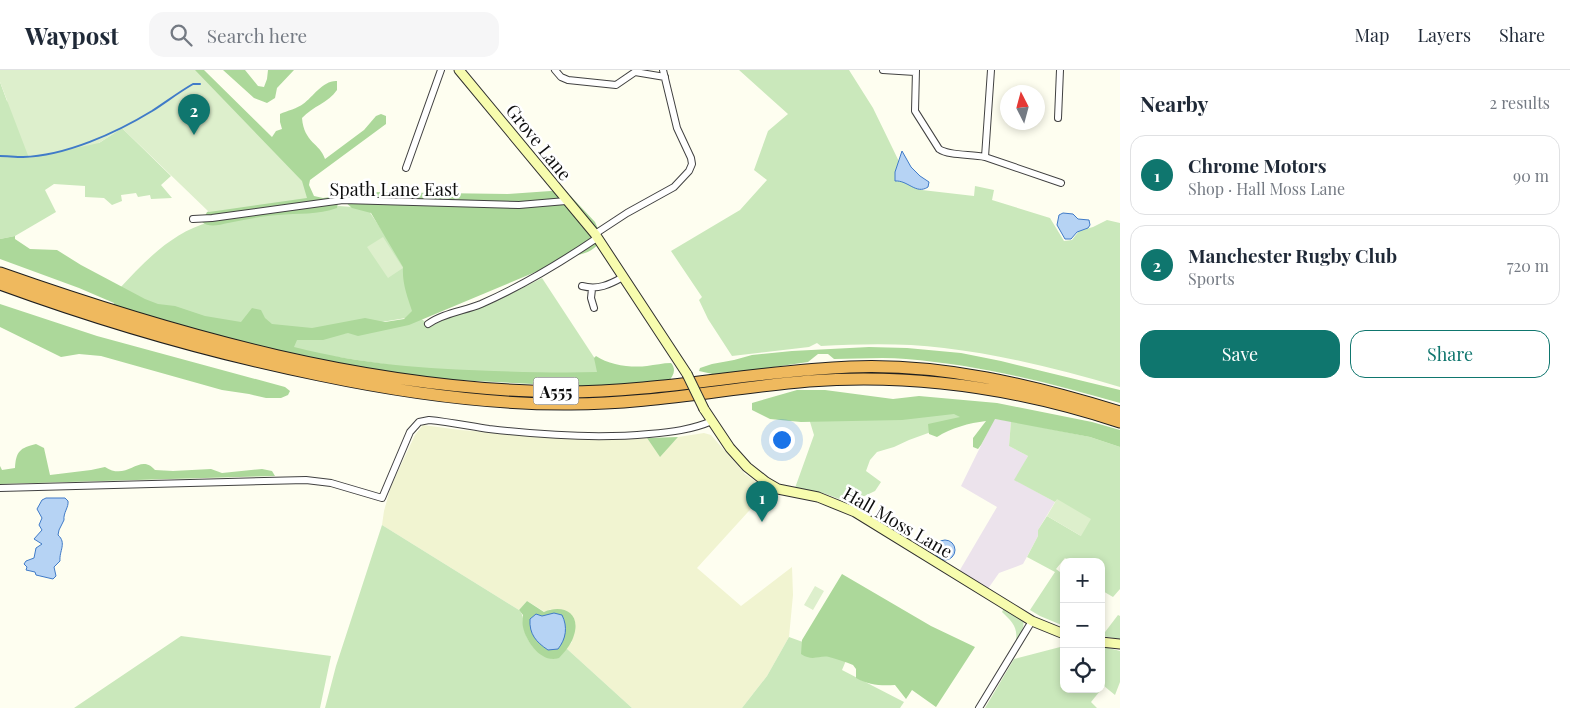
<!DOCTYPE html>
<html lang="en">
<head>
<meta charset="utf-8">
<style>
  body { margin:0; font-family:"Playfair Display",serif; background:#f6f6f7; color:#1f2937 }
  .controls { position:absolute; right:15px; bottom:15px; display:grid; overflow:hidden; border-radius:10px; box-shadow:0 2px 8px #0003 }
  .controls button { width:45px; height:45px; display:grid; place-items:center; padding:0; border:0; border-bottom:1px solid #e0e1e3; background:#fff; color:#1f2937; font:25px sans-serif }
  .compass { position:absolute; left:1000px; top:15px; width:45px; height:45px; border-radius:50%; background:#fff; box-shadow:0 2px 8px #0003; rotate:354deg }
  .you { position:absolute; left:781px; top:369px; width:18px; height:18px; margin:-12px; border:4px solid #fff; border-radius:50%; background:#1a73e8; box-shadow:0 0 0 8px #1a73e833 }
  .badge { display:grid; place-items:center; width:32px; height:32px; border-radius:50%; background:#0f766e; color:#fff; font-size:16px; font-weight:700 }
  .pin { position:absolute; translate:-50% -41px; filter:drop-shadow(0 1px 2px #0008) }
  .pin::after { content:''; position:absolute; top:26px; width:18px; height:15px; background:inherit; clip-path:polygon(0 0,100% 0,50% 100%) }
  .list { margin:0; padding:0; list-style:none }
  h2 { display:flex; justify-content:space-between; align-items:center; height:65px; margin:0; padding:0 20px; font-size:21px }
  h2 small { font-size:16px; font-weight:400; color:#747a83 }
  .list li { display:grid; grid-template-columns:32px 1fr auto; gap:15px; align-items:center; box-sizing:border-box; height:80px; margin:0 10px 10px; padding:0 10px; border:1px solid #e0e1e3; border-radius:15px }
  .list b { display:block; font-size:19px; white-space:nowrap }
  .list p { margin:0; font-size:16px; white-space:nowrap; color:#747a83 }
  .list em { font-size:16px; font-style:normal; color:#747a83 }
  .actions { display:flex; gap:10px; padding:15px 20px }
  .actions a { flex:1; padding:11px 0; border:1px solid #0f766e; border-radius:15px; text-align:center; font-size:18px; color:#0f766e }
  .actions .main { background:#0f766e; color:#fff }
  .icon { flex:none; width:28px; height:28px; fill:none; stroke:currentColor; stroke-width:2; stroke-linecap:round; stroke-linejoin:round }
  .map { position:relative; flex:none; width:1120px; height:638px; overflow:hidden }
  header { display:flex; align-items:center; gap:30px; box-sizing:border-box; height:70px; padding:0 25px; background:#fff; border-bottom:1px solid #e0e1e3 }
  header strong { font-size:24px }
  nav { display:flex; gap:28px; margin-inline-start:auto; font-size:18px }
  .search { width:350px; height:45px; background:#f6f6f7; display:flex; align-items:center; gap:12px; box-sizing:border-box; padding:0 18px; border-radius:15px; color:#747a83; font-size:19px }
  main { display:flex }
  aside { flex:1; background:#fff }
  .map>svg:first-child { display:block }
  .industrial { fill:#ece3ec }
  .farmland { fill:#f1f4d1 }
  .green { fill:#cae8bb }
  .forest { fill:#acd89a }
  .pitch { fill:#ddefcc }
  .water { fill:#b6d3f4; stroke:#407bc8 }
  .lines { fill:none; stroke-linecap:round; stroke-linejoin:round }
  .stream { stroke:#407bc8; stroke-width:2 }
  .street-casing { stroke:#414141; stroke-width:8 }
  .secondary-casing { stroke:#303030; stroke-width:11 }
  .highway-casing { stroke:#1f1f1f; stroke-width:13 }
  .street { stroke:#fff; stroke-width:6 }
  .secondary { stroke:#f7fcae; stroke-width:9 }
  .highway { stroke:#efb95e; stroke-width:11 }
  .secondary-bridge-casing { stroke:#303030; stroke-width:11; stroke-linecap:butt }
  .secondary-bridge { stroke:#f7fcae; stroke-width:9 }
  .labels { text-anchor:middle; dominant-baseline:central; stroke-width:5; stroke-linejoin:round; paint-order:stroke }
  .shield { fill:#fff; stroke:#565656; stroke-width:1 }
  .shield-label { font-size:16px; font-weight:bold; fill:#0e0e0e }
  .street-label { font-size:18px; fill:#0e0e0e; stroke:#fff }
</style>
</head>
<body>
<header>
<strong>Waypost</strong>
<div class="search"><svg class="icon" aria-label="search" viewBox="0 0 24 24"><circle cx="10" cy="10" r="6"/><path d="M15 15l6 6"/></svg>Search here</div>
<nav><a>Map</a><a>Layers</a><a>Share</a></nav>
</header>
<main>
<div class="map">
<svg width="1120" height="638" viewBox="0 0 1120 638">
  <rect width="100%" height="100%" fill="#fefef0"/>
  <!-- industrial -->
  <path class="industrial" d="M994,349L1011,351L1009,376L1028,386L1015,410L1055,432L1038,460V466L1023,494L999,503L985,523L957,505L997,437L961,416Z"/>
  <!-- farmland -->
  <path class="farmland" d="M423,355L460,360L577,369L647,368L660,386L678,367L704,363L711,365L745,404L768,420L697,498L741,536L792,497L793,525L789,567L767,606L742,638H632L566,578L572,572L551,539L545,542L527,531L519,540L382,455L384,441L391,416L415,365Z"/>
  <!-- green -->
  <path class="green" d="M739,0H849L873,38L908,110L922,120L974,126L975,116L994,120L992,130L1050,148L1064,171L1072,170L1079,161L1093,157L1107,150L1120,153V317C1063,300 1003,285 944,278C903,273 862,274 821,276L817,273L809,277L732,286L708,249L699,230L702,227L671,181L740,140L767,110L754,100L768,61L788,44Z
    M0,12L7,31L99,73L122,58L171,106L161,115L172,128L151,129L150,125L138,127L136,123L121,125L122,131L112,135L104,128L85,127V116L54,114L45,120L56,142L15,166L0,169Z
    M339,136L367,138L409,201L418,246L315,263L181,245L119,219C144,192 172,162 210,152L315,140Z
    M542,208L605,304L555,307L430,301L291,280L293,267L333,265L361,261L420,248L431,256L445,249L495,232Z
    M938,341L975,346L909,370L894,377L877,382L870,390L866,401L881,412L875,421L850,433L823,423L795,418L814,365L807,342Z
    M1011,351L1090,367L1120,377V519L1113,527L1101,520V492H1070L1065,488L1056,499L1064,505V556L1040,546L1030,540L1055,502L1027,487L1038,466V460L1047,446L1081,466L1057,430L1055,432L1014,410L1028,386L1009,376Z
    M382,455L519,540C524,545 523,551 524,558C526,571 536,583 548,587C557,591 561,587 566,578L632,638H325L336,596Z
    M1004,538L1023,549C1025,558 1021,563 1016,570C1018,556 1011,551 1002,542Z
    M1118,545L1120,546V569L1102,566Z
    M181,566L331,586L320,638H74Z
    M789,567L847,588L842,600L904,632L900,638H742L767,606Z
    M1064,576V619H1101V576L1120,581V612L1115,625L1104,616L1091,632L1097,638H985L1014,589Z"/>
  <!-- forest -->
  <path class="forest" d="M183,0H204L272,67L276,61L282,59L280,52V44C287,41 298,38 303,34C313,27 323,10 337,11V20C328,33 313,36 302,48C304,73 320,73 325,89L364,60L376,46L381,44L386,46V54L310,110L309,115L314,126L323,128L367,122L508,124L565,120L595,152L603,170C595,178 588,184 576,185L409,255L358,266L348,263L323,270H297L294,277C359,294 427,299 494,301C529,302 562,303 597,302L594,288L596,286C609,295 631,298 647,296C655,295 663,293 671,293C677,300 673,306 668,312L619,316H571L416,308L229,271L113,238L114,233L79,218L0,189V169L15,166V169L30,179L57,180L81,195L145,229L158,234L175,236L205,246L241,252L252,238L261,240L265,248L272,254L312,258L365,248L385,252L404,249L412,241C407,226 402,213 403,197L371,143L352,138L345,132L338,133L337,138C318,145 298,143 278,145C261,146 245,150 228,153C219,155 209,158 202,152L207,142L220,137Z
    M223,0H245L258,16L264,17L267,9L268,0H294L277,18L275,28L267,33L254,28Z
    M0,234L97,266L285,317L290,321L288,325L281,328H266L249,324L222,320L101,286L79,284L61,287L0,257Z
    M869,277L907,278L961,283L1001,291L1120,320V333C1050,313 980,295 906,289C883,287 858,289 834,289L828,284H818L808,292L726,304L717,305L699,301L700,298L712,294L734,290L752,285L792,281Z
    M797,320H825L893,329L919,326L997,333L1092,352L1120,360V377L1090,367L995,349L981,375L978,379L973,377V368L986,351C969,353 951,358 937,367L929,364L928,354L960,347L954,344L902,350L801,352L770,349L752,340V333Z
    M678,367L660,387L647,368Z
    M36,374L44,378L50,405L91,400L105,397C128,412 139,382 155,400L173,401L211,399L222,403L262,399L272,401L275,406L0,414V396L2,400L15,398C16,381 20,378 36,374Z
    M842,504L931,556L975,577L936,637L912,620L906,629L895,615C880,616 869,615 856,608V599L853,595C846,592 837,589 829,587C819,585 813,592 801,584L802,570Z
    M527,531L544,542C563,534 581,543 574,565C572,573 565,582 559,588C542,594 526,572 523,557C522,553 523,549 523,545L519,540Z"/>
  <!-- pitch -->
  <path class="pitch" d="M0,0H195L302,111L307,128L209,142L122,58L99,73L29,88L0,12Z
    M383,167L403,198L388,208L367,177Z
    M1057,429L1091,449L1081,466L1047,446Z
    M815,516L824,521L813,540L804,535Z"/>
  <!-- water -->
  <path class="water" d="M902,81L911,97L920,106L929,112L928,117C916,125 908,110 895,111V102Z
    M1063,143L1073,144L1078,149L1089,150L1090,155L1088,158L1077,162L1071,169H1065L1057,155L1059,145Z
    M46,428H65L68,431C69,437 63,443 64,450L59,460L58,465C67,473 59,481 60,491L54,497L56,506L53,509L36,505L35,502L26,500L27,497L24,494L26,491L34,488L36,478L42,474L34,469L42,460L39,455L42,448L37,439L42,430Z
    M935 480a10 10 0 1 1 20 0a10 10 0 1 1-20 0Z
    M554,543L562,545C568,557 566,569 558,579L548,580C536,572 529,564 530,549L536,544L542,546Z"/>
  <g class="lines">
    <!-- stream -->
    <path class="stream" d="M0,86C7,86 15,87 23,87C65,86 116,63 152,41C166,32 179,22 193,14H200"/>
    <defs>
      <path id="street" d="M555,0L561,7L568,10L616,15L635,2L665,7
        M883,0L915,2
        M916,0L915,41L939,79C949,86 971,84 985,87L1061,113
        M1058,48L1060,0
        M985,87L991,0
        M406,98L441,0
        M193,149L212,148L343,130L519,135L566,131
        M595,164L627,143L674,117L689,101L692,94L691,88L677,58L663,0
        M582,216C598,220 609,215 623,207
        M592,219L591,228L594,238
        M428,254C443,243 464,241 481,234C522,216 560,193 597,168
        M0,418L306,410L331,413L382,428L410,362L419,352L429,350C449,352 469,356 489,359C540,365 597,369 649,364C671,362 691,360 712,351
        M979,638L1032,551"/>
      <path id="secondary" d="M459,0L595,164L687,304
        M704,339L730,378L747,397L766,412L778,419L818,427L855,442L1032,551L1064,564
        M1101,572L1120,574"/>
      <path id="highway" d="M0,203C182,267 370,320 564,322C660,322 754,301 850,297C942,293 1032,315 1120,342
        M0,214C104,252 211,283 319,305C400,322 481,334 564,334C647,335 727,318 809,311C915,303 1020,319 1120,352"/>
    </defs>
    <!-- street casing -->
    <use href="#street" class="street-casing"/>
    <!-- secondary casing -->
    <use href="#secondary" class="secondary-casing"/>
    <!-- highway casing -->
    <use href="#highway" class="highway-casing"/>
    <!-- street -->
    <use href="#street" class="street"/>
    <!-- secondary -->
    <use href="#secondary" class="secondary"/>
    <!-- highway -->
    <use href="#highway" class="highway"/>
    <defs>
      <path id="secondary-bridge" d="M687,304L704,339"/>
    </defs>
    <!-- secondary-bridge casing -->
    <use href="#secondary-bridge" class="secondary-bridge-casing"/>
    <!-- secondary-bridge -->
    <use href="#secondary-bridge" class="secondary-bridge"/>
  </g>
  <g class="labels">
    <!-- shield labels -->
    <rect class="shield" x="533.5" y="307.5" width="45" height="27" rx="4"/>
    <g class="shield-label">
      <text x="556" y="321">A555</text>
    </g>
    <!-- street labels -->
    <g class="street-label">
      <text transform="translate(539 72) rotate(51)">Grove Lane</text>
      <text x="394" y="119">Spath Lane East</text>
      <text transform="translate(898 452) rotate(30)">Hall Moss Lane</text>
    </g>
  </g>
</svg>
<div class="controls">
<button>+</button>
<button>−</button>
<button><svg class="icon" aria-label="locate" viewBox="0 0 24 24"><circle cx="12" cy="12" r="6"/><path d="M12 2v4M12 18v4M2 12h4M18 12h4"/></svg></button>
</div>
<svg class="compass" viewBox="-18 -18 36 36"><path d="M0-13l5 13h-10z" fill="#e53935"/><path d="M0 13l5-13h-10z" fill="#747a83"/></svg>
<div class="you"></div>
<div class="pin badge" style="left:762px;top:452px">1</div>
<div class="pin badge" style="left:194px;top:65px">2</div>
</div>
<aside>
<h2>Nearby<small>2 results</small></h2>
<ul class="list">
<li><span class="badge">1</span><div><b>Chrome Motors</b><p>Shop · Hall Moss Lane</p></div><em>90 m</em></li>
<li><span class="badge">2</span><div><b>Manchester Rugby Club</b><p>Sports</p></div><em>720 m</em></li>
</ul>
<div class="actions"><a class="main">Save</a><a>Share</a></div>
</aside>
</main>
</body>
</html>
